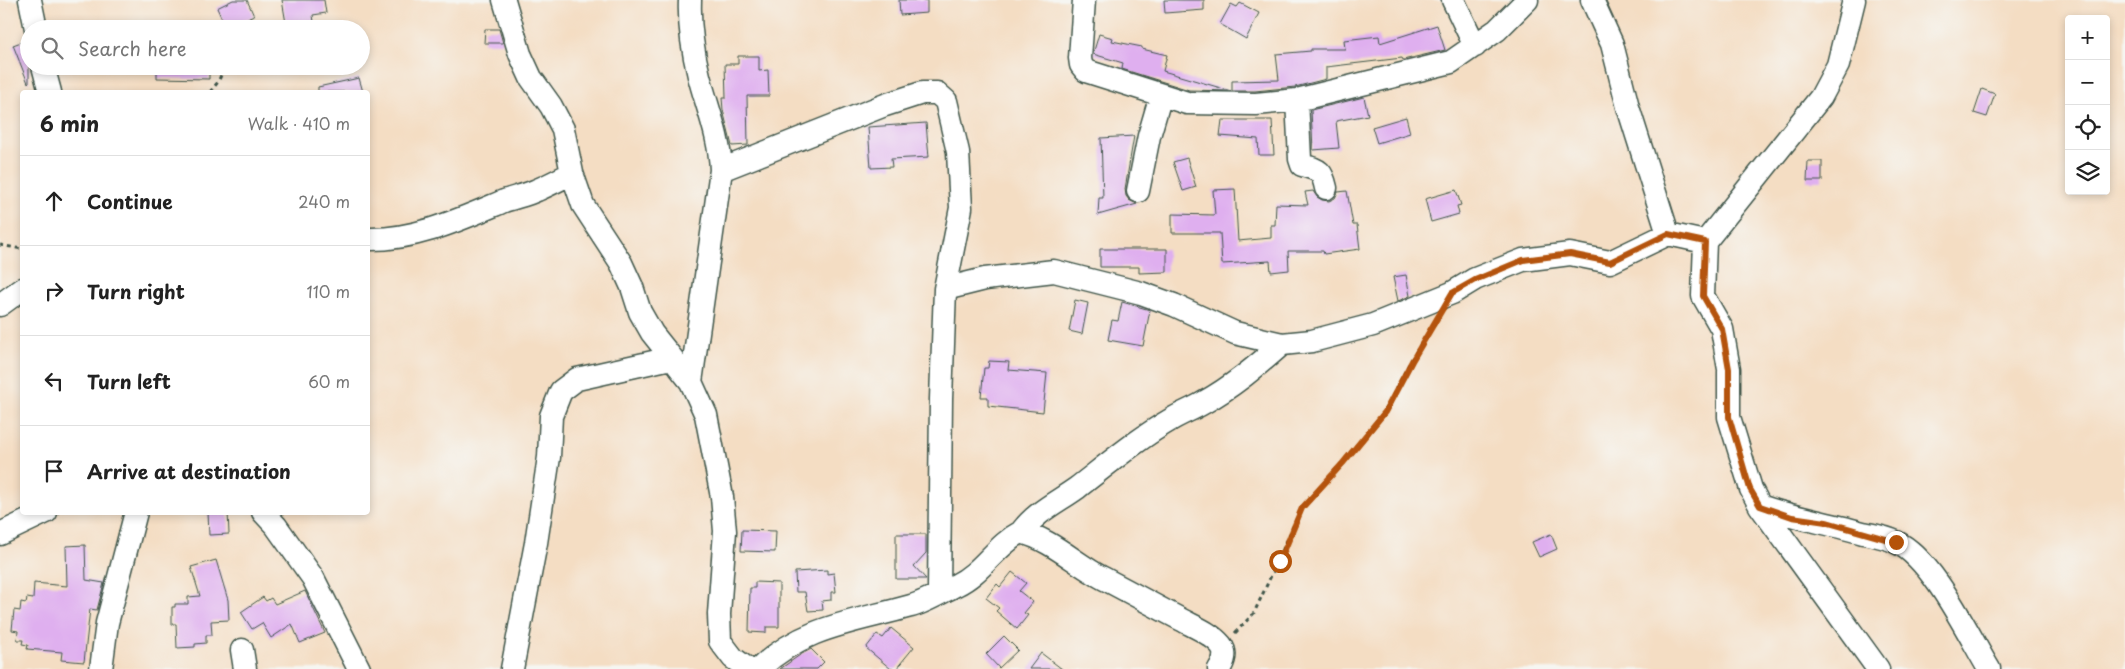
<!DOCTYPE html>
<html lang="en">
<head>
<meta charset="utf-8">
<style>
  body { margin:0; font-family:"Playpen Sans",sans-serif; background:#f2f2f2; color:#222 }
  .controls { position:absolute; right:15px; top:15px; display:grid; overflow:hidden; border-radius:5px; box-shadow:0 2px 8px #0003 }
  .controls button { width:45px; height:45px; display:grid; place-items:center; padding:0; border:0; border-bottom:1px solid #e0e0e0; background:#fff; color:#222; font:25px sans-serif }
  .stop { position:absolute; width:15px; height:15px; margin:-11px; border:4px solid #b45309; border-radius:50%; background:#fff }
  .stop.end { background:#b45309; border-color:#fff; box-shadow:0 1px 5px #0008 }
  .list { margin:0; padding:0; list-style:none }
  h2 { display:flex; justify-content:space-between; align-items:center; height:65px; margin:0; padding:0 20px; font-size:21px }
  h2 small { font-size:16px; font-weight:400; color:#767676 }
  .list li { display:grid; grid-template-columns:32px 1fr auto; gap:15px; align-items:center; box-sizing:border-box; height:90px; padding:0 20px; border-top:1px solid #e0e0e0 }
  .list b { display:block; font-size:19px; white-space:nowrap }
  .list em { font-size:16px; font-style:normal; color:#767676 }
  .icon { flex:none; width:28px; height:28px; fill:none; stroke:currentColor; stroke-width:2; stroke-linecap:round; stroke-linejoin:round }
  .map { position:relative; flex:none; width:2125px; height:669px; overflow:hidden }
  .search { position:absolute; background:#fff; box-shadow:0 2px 8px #0003; left:20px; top:20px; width:350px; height:55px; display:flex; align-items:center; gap:12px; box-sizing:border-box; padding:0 18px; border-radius:28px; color:#767676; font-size:19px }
  .panel { position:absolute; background:#fff; box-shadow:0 2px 8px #0003; left:20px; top:90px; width:350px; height:425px; border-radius:5px }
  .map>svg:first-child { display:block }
  .building { fill:#dfafef }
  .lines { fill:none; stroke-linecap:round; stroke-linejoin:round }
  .minor-casing { stroke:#3f5549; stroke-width:25 }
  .path { stroke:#3f5549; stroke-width:3; stroke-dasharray:4 4; stroke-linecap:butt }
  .minor { stroke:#fff; stroke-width:22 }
  .route { stroke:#b45309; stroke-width:6 }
</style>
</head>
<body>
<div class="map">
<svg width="2125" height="669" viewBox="0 0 2125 669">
  <rect width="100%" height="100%" fill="#f6f6f2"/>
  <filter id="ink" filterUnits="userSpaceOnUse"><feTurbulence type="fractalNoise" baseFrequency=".02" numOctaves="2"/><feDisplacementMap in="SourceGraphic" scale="10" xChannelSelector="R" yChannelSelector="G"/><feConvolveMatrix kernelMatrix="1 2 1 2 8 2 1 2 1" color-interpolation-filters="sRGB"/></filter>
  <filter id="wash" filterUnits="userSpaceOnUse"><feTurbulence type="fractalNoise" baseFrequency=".0096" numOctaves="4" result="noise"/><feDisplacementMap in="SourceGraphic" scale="20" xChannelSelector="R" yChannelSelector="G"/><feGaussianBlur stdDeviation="1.12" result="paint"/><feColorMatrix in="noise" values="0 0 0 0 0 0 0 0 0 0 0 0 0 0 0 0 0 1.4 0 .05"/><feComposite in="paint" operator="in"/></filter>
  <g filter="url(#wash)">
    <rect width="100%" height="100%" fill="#f4ddc3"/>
    <g id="blocks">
      <!-- building -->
      <path class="building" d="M233,0H247L254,16L226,28L217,8Z
        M282,0H324L326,13L313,15L315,29H287Z
        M899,0H927V13L900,15Z
        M1164,0H1204V10L1165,13Z
        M1240,3L1259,13L1246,39L1220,24L1231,4L1237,7Z
        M1437,25L1445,50L1403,60L1402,58L1326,67V79L1295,87L1255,91H1232V81L1279,80L1276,54L1311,51V49H1345L1344,40L1379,36L1380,43Z
        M485,29H499L503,43H484Z
        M1099,34L1113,38L1112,41L1142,47V49L1167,55L1163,71L1231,91L1189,90L1122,69L1123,63L1093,54Z
        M29,39V82L28,83L13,45Z
        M738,56H759V71L768,70L769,96H747L748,145L732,146L723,110L722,98H726L725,64H738Z
        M157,66H209V79L157,78Z
        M359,78L363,92H318V87Z
        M1982,89L1995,94L1987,117L1974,113Z
        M1364,97L1368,115L1336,121L1339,148L1313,150L1311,110Z
        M1406,117L1410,133L1377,143L1372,127Z
        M1222,120H1272L1274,155H1259L1258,139L1220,136Z
        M926,123L929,157L891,159L892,167L871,168L868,127Z
        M1134,136L1125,189L1126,196L1129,200L1137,204L1098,215L1099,198H1103L1101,138Z
        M1187,158L1196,187L1183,191L1173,162Z
        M1808,161H1822V181H1807Z
        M1235,189L1238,241L1271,238V225H1275L1276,204L1308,205L1305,192L1313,191L1317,197L1322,200L1329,201L1335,198L1338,192L1347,191L1353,225H1357L1360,249L1324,254L1323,251H1288L1289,270L1271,272L1270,261L1222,264L1220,233H1172V214L1215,215L1213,190Z
        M1456,190L1461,205L1457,206L1459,214L1431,222L1425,199Z
        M1100,249H1167V272L1139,273V267H1100Z
        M1406,275L1410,296L1398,301L1393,277Z
        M1075,300L1088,303L1082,334L1069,331Z
        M1122,302L1150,310L1143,346L1108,340L1112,320L1118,321Z
        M989,361L1009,362L1008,370L1047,373L1043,412L988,406V397H981L984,368H988Z
        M208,512H228L229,534L209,535Z
        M742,530L776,531L775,552L741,551Z
        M896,534H926V553L914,566L926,579H896Z
        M1551,534L1557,549L1539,557L1532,542Z
        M85,545L86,580L104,583L97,610L90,609L84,662L61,660L62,652L27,649L28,645L22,644L23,640H17L18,631L12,630L14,610L20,611L21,602L26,603L27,598L33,599L34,583L67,586L66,546Z
        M216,560L228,600L229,620L211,621L212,635H206V643L195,644V647L177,648L176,624H172V607H175V604H188V597L200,596L191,567Z
        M827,570V574L834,573L836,592H831V600L822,601L823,610L808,611L805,592H796L795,572Z
        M1012,572L1026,583L1019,591L1033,602L1024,613L1028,615L1017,629L996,611L999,608L986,598L997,584L1000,587Z
        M755,582L779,583V627H766V633L749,632L750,588H755Z
        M305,591L325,633L300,643L292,624L271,638L262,623L252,629L241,612L263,597L266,601L271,598L275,604Z
        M891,628L914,647L896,669H891L866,648L877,634L883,638Z
        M1004,636L1018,650L999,668L986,654Z
        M811,649L824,662L817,669H780L800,655Z
        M1041,653L1062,669H1029Z"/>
    </g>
  </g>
  <g filter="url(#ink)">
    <use href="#blocks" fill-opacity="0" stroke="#3f5549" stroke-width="1"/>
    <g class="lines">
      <defs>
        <path id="minor" d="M30,0L36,29
          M504,0L520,54L531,78L551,106L563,129L572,173L583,205L621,263L632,287L640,312L652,333L691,382L706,415L722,497L725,531L719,614L720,641L733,658L748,669
          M690,0C689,25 693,52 699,76C707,107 720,138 721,170L691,382
          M1084,0L1080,58L1081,65L1086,71L1187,103L1256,104L1297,100L1451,62L1497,30L1527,0
          M1453,0L1475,46
          M1592,0L1612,44L1628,107L1668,234L1705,242L1703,296L1722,329L1729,369V417L1751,489L1760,506C1794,518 1829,523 1863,533C1874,535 1886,537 1896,542C1932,558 1968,634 1989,669
          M43,66L50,92
          M1297,100L1300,159L1302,165C1319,170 1322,170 1326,188
          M721,170L885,105L922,93H937L946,101L958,152L961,208L945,289L941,399L939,592
          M1138,191L1149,136L1161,95
          M368,239C416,240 461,219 504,201C515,197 527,195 537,190C549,185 560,179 572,173
          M1705,242L1821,97L1838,65L1854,0
          M945,289L985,279L1054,271L1141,293L1174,305L1235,333L1282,344L1312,341L1373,325L1452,293L1475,279L1523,260L1570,254L1610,262L1668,234
          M0,305L22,289
          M1760,506L1878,669
          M263,512L276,526L313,578L359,669
          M1021,532C1037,511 1056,503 1077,488C1108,464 1139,438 1172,419C1182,413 1193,409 1203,403C1232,387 1257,366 1282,344
          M0,534L46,512
          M242,650L245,669
          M101,669L107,623L136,512
          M512,669L536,543L549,457L551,416L561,391L577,379L671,358
          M759,669C803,626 855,622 911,606C924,603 944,591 956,585C982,573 996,545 1021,532C1050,539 1075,563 1101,577C1128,591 1155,606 1182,620C1195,627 1211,633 1221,645C1227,653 1224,662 1219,669"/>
      </defs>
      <!-- minor casing -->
      <use href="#minor" class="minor-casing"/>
      <!-- path -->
      <path class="path" d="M242,29L244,25
        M210,92L218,82L225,66
        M0,245L22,249
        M1235,633L1254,613L1302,508L1343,463L1385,412L1411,361L1437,319"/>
      <!-- minor -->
      <use href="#minor" class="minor"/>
    </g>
  </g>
  <g class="lines" filter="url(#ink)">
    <!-- route -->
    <path class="route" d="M1280,561L1302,508L1343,463L1385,412L1412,361L1452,293L1475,280L1523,260L1570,254L1610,262L1668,234L1705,242L1703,296L1722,329L1729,369V417L1750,489L1760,506L1792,517L1826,522L1896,542"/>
  </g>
</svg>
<div class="controls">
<button>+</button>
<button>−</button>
<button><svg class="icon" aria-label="locate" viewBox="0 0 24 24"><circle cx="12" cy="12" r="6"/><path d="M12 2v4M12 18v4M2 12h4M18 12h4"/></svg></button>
<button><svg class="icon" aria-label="layers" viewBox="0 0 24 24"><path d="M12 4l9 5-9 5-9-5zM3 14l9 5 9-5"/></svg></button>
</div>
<div class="stop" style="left:1280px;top:561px"></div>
<div class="stop end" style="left:1896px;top:542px"></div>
<div class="search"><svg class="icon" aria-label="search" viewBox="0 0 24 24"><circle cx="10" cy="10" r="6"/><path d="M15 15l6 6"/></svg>Search here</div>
<section class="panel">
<h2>6 min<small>Walk · 410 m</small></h2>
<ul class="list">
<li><svg class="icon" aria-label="ahead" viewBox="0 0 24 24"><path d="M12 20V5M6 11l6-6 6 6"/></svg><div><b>Continue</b></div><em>240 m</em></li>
<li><svg class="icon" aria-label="right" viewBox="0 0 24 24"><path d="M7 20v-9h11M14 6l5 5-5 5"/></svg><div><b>Turn right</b></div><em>110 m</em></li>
<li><svg class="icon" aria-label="left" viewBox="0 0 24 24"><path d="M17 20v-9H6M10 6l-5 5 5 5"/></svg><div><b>Turn left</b></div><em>60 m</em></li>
<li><svg class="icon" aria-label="arrive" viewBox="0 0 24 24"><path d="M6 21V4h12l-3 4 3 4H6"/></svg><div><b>Arrive at destination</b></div></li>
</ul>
</section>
</div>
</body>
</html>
